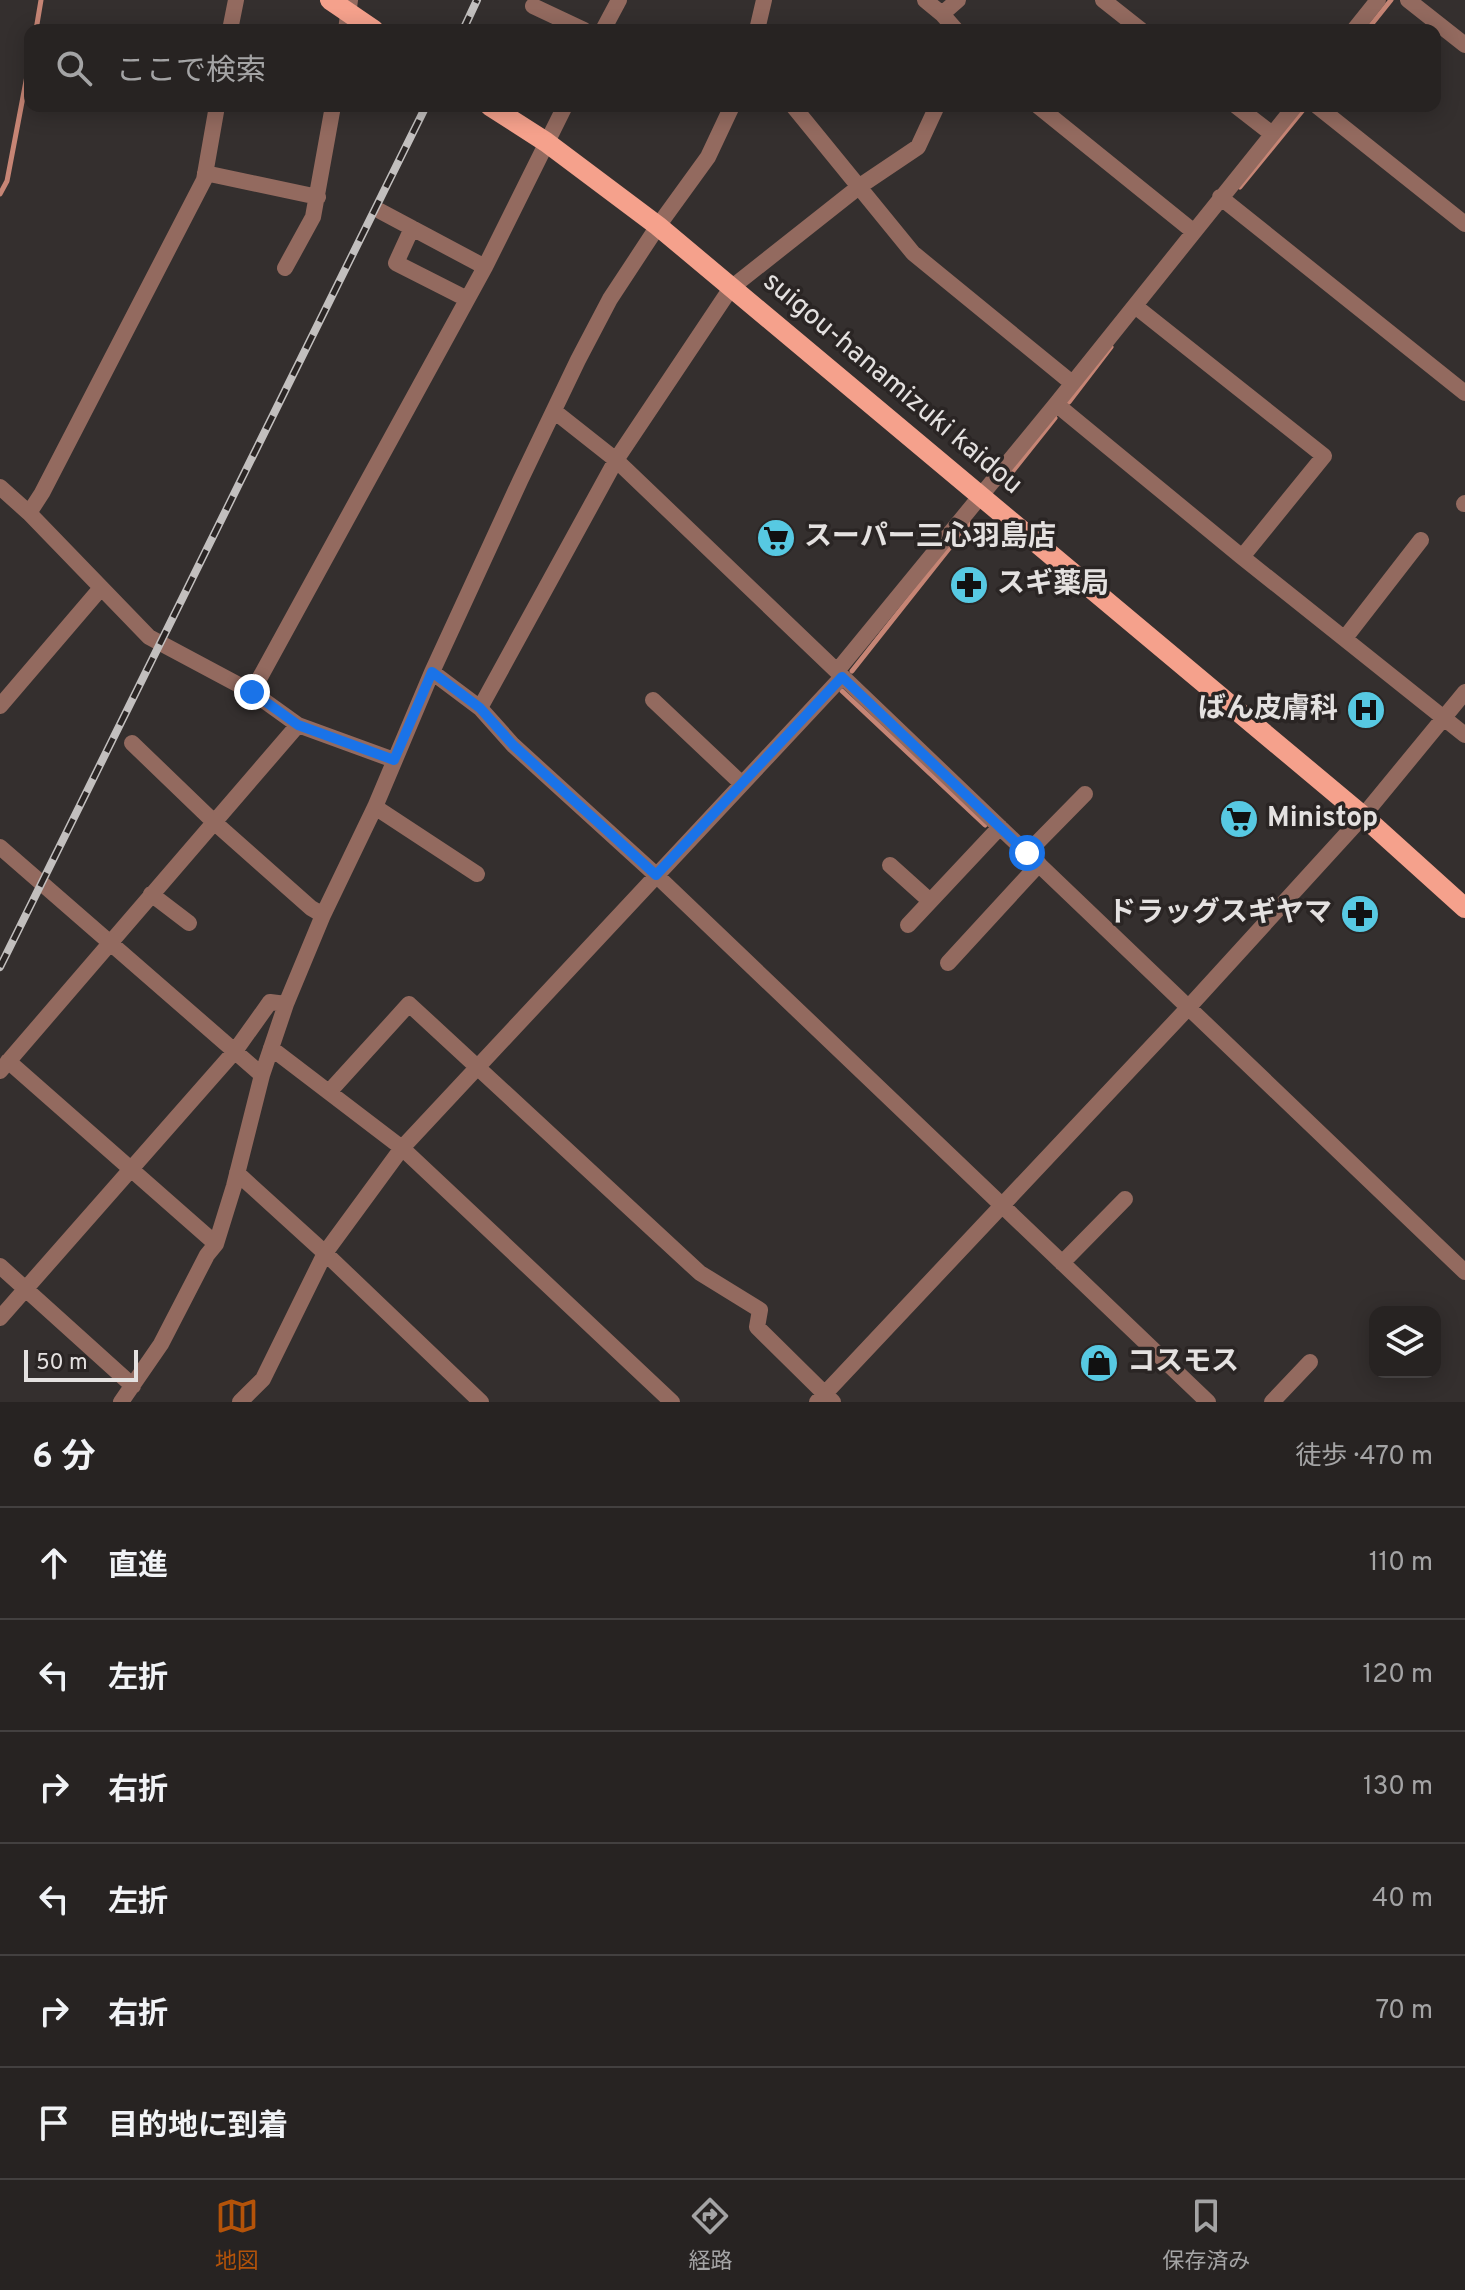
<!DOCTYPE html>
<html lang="ja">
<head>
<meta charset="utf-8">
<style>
  body { margin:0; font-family:Overpass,"Noto Sans JP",sans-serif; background:#332f2f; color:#f1f3f6 }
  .controls { position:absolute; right:24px; bottom:24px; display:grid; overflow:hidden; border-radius:16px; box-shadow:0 4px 20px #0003 }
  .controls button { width:72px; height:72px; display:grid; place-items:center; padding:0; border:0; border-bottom:2px solid #434040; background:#272322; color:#f1f3f6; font:40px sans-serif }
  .scale { position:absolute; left:24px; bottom:20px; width:114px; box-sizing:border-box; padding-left:8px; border:4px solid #e4e1e0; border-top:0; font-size:22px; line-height:28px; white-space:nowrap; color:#e4e1e0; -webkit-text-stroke:6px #2a2524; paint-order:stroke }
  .stop { position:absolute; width:24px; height:24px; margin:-18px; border:6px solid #1a73e8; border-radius:50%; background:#fff }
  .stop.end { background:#1a73e8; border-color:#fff; box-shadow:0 2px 8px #0008 }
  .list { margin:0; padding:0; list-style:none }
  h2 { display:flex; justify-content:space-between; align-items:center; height:104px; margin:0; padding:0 32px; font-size:34px }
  h2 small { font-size:26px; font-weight:400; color:#a4a4a5 }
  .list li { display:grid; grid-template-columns:52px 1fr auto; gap:24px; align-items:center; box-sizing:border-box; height:112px; padding:0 32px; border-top:2px solid #434040 }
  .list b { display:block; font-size:30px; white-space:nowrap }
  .list em { font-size:26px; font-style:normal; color:#a4a4a5 }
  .icon { flex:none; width:44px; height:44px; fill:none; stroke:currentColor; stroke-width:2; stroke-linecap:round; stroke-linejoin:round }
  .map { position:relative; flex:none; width:1465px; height:1402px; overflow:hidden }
  .search { position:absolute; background:#272322; box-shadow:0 4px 20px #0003; left:24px; right:24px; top:24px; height:88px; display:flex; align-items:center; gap:20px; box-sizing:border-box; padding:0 28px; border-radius:16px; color:#a4a4a5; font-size:30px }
  .sheet { height:776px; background:#272322 }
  nav { display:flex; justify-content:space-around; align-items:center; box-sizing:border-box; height:112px; border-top:2px solid #434040; background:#272322; font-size:22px; color:#a4a4a5 }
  nav a { display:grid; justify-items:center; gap:4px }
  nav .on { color:#b45309 }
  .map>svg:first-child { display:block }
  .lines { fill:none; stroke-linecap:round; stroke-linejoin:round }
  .stream { stroke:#c68575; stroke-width:5 }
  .minor { stroke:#936a5f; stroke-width:16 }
  .major { stroke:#f5a18c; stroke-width:20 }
  .rail-casing { stroke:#c2bfbe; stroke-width:8 }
  .rail { stroke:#2a2524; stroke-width:5; stroke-dasharray:15; stroke-linecap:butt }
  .route { stroke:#1a73e8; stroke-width:10 }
  .labels { text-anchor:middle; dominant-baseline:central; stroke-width:7; stroke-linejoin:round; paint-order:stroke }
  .street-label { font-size:28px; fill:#e4e1e0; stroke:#2a2524 }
  .poi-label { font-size:28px; font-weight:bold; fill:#e4e1e0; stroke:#2a2524; text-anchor:start }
</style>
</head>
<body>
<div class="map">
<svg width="1465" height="1402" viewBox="0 0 1465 1402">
  <rect width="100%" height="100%" fill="#342f2e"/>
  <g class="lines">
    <!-- stream -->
    <path class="stream" d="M36,30L41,0
      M1367,30L1391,0
      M1240,187L1303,110
      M0,194L7,181L30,60
      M1069,402L1111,347
      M1008,477L1055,418
      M852,671L970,522
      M842,691L985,825"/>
    <!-- minor -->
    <path class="minor" d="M925,0L942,14L956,30
      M1103,0L1141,30
      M1408,0L1465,45
      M533,6L584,30
      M942,14L958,0
      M230,30L236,0
      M346,30L350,0
      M603,30L619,0
      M757,30L764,0
      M1354,30L1378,0
      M793,106L913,253L1072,383
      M1038,106L1194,232
      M1236,106L1272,134
      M1317,106L1465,224
      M205,173L318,197
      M1220,197L1465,393
      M380,211L485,267
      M412,228L396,263L467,299
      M285,268L313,217L333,106
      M1135,306L1324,456L1242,557
      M1056,404L1242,557L1465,735
      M554,411L616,460C899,730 1180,1003 1465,1272
      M0,487L29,513L149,637L252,692L298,725L394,760
      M1464,504L1465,503
      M29,513L42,493L204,180L217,106
      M1345,638L1421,540
      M837,671L1056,404L1295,106
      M432,672L480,708L513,745L656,875L1208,1402
      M252,692L485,267L565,106
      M653,700L742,784
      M0,706L101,588
      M480,708L616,460L731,288L860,186L918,147L937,106
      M132,743L214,822L311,908L323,915
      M375,807L477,874
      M0,847L262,1075
      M1027,853L1085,794
      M890,865L930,901
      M151,894L189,923
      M908,925L1000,827
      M948,963L1039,864
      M271,1048L402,1148L672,1402
      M8,1061L216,1244
      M0,1071L298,725
      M329,1092L409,1004L700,1273L760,1310L757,1327L833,1402
      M237,1173L325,1253L481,1402
      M1062,1263L1125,1199
      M0,1266L133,1386
      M0,1318L235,1051L270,1002L286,1004
      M121,1402L161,1344L207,1255L216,1244L234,1186L262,1075L286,1004L323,915L375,807L432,672L520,481L578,360L610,299L658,226L708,157L732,106
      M240,1402L263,1379L325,1253L402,1148L842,677
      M817,1402L1187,1009L1363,816L1465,692
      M1272,1402L1310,1362"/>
    <!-- major -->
    <path class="major" d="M330,0L374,30
      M490,106L546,142L658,226L1363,816L1465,908"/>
    <defs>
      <path id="rail" d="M463,30L477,0
        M0,967L426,106"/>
    </defs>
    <!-- rail casing -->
    <use href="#rail" class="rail-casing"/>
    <!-- rail -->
    <use href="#rail" class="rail"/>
  </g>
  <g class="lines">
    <!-- route -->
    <path class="route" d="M252,692L298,725L394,760L432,672L480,708L513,745L656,875L842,677L1027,853"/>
  </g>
  <!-- icons -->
  <defs>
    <symbol id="supermarket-disc" viewBox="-11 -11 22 22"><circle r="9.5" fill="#57c9e2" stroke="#2a2524"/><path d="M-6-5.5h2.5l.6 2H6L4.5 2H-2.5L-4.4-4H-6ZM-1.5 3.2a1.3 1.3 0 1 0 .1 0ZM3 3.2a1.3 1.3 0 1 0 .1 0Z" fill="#111"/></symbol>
    <symbol id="pharmacy-disc" viewBox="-11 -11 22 22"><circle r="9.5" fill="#57c9e2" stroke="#2a2524"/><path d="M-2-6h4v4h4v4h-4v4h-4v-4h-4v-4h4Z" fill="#111"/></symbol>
    <symbol id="hospital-disc" viewBox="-11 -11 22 22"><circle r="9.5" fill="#57c9e2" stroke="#2a2524"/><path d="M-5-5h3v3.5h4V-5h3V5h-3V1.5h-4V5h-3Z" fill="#111"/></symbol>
    <symbol id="shop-disc" viewBox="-11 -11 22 22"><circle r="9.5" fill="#57c9e2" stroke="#2a2524"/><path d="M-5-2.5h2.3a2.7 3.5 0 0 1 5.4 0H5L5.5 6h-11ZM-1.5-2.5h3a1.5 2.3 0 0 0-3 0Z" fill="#111"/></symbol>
  </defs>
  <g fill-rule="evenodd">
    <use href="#supermarket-disc" x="754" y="516" width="44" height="44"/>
    <use href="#pharmacy-disc" x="947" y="563" width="44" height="44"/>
    <use href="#hospital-disc" x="1344" y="688" width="44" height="44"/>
    <use href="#supermarket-disc" x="1217" y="797" width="44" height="44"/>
    <use href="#pharmacy-disc" x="1338" y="892" width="44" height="44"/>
    <use href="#shop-disc" x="1077" y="1341" width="44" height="44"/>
  </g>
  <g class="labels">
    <!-- street labels -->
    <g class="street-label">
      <text transform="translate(892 384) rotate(40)">suigou-hanamizuki kaidou</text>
    </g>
    <!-- poi labels -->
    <g class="poi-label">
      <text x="804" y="538">スーパー三心羽島店</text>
      <text x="997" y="585">スギ薬局</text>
      <text x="1338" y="710" text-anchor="end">ばん皮膚科</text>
      <text x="1267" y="819">Ministop</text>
      <text x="1332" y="914" text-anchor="end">ドラッグスギヤマ</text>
      <text x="1127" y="1363">コスモス</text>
    </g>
  </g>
</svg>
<div class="controls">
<button><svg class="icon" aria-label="layers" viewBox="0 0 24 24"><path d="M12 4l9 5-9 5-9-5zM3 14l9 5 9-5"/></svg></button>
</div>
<div class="scale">50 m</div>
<div class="stop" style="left:1027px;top:853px"></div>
<div class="stop end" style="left:252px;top:692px"></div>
<div class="search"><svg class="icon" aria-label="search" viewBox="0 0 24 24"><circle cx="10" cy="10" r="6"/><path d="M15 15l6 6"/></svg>ここで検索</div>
</div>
<section class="sheet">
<h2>6 分<small>徒歩 · 470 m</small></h2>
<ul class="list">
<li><svg class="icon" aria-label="ahead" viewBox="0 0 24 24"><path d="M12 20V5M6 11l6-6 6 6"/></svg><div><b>直進</b></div><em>110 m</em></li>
<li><svg class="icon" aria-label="left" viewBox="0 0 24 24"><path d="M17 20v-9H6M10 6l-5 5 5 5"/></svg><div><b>左折</b></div><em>120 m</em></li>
<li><svg class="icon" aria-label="right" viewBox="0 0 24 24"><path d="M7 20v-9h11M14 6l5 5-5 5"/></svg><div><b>右折</b></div><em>130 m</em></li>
<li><svg class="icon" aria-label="left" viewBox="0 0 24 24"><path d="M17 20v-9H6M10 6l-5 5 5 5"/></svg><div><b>左折</b></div><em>40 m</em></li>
<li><svg class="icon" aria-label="right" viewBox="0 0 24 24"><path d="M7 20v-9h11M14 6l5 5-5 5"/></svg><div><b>右折</b></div><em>70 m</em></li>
<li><svg class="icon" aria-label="arrive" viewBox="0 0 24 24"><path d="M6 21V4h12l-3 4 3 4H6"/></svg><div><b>目的地に到着</b></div></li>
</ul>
</section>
<nav>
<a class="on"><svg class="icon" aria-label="map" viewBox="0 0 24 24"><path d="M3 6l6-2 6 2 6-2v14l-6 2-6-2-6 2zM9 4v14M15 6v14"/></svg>地図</a>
<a><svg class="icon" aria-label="directions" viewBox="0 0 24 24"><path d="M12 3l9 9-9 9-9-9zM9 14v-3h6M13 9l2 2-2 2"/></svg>経路</a>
<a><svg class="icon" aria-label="saved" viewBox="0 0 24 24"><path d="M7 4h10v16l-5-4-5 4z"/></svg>保存済み</a>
</nav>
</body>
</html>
